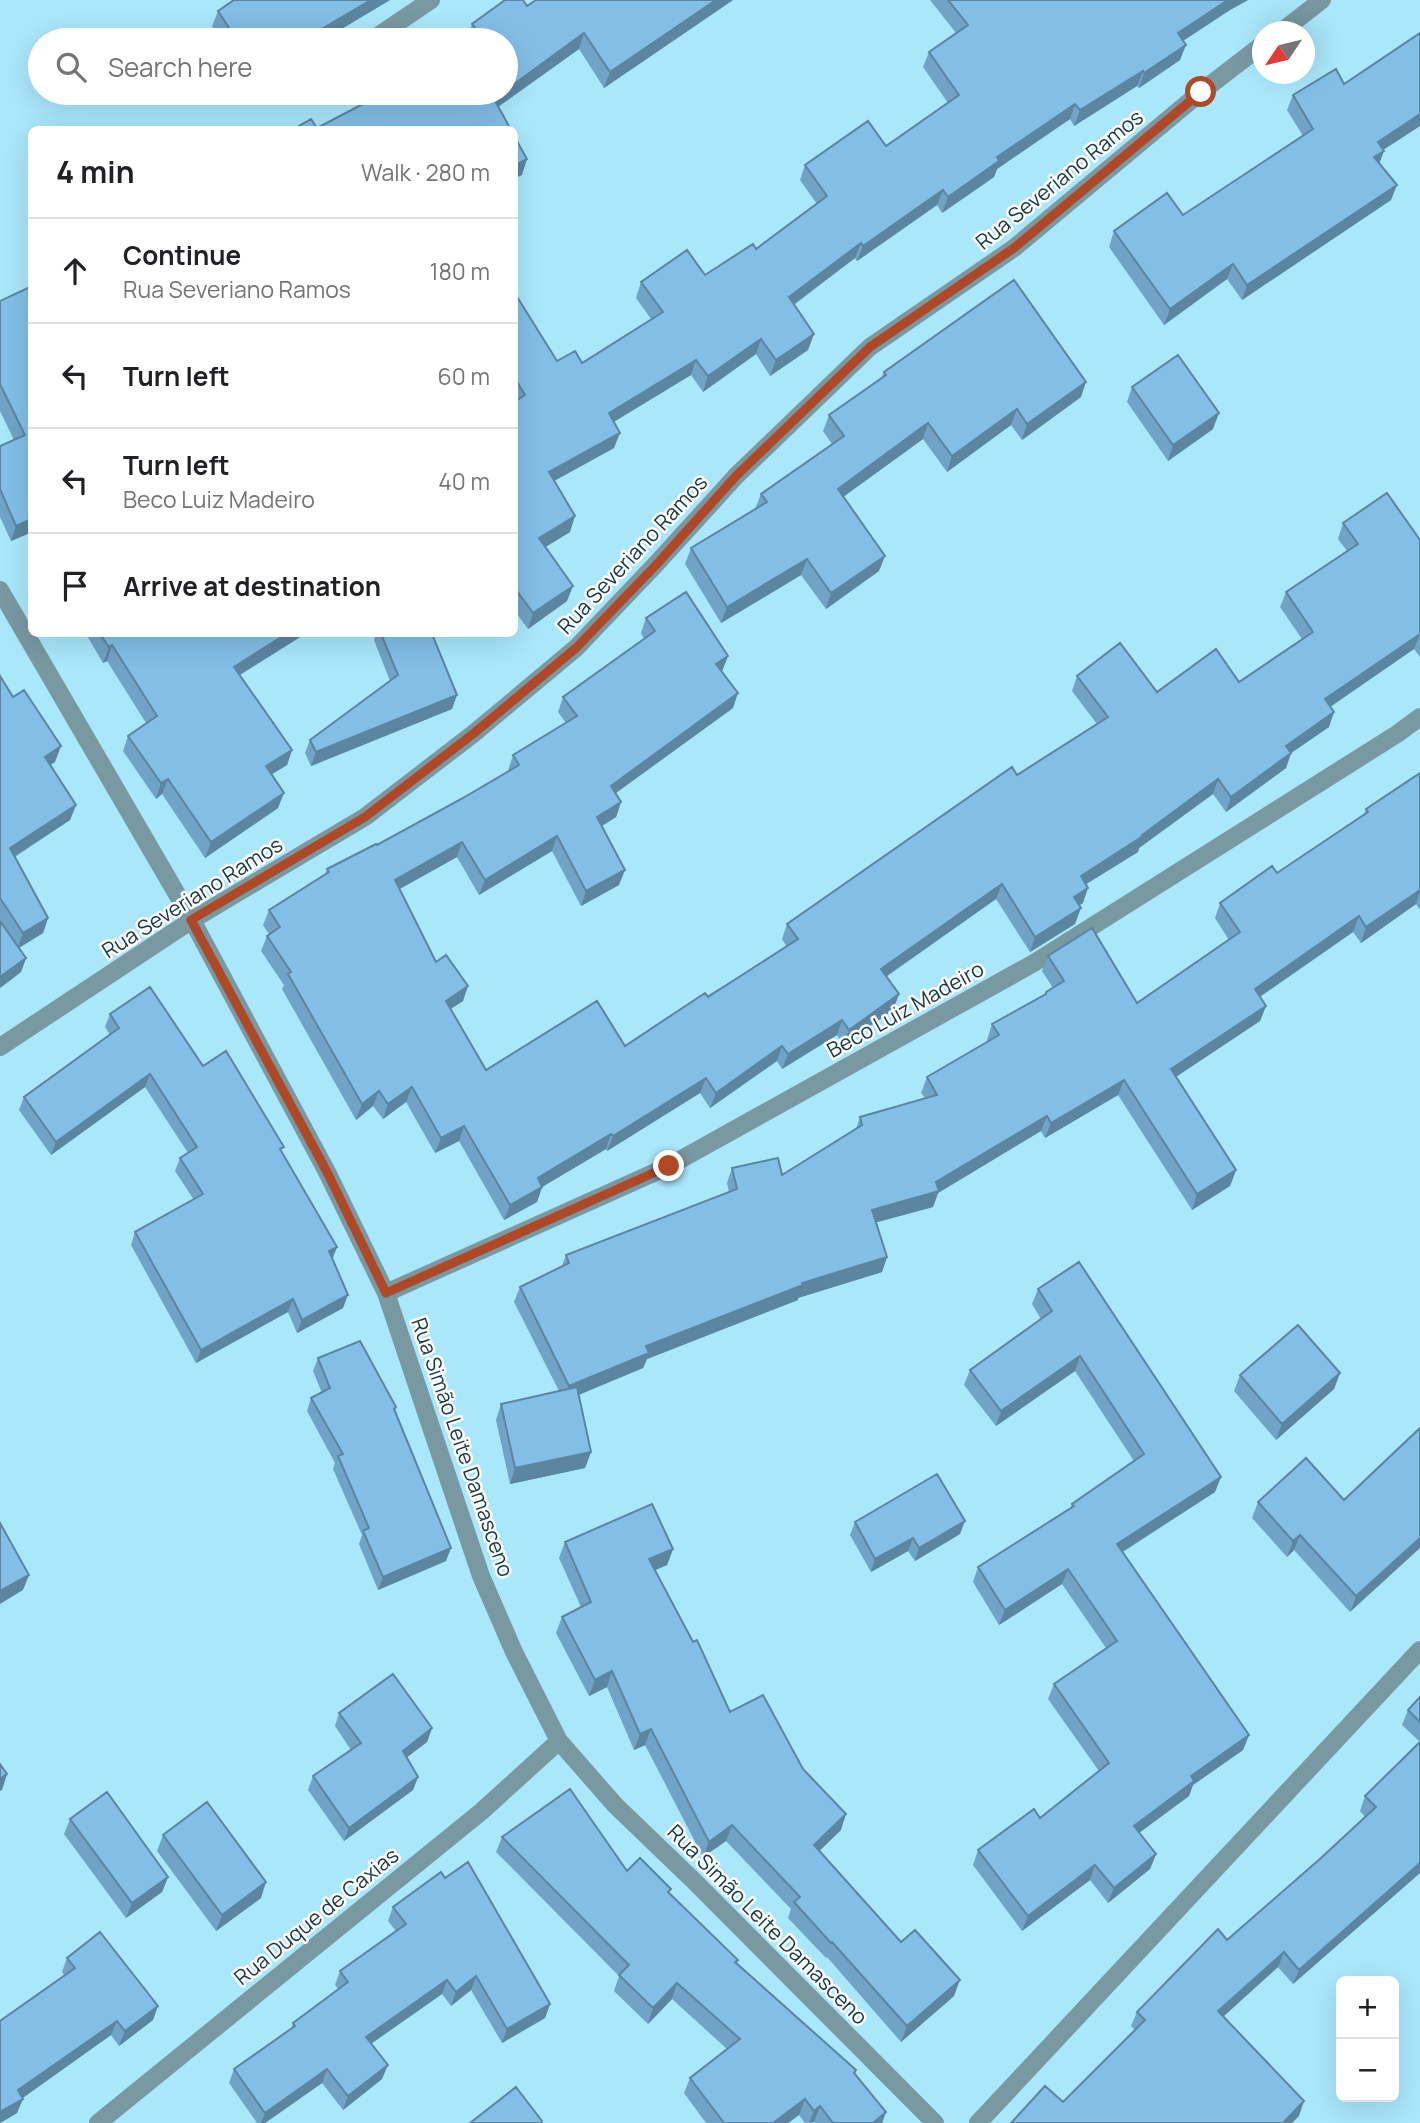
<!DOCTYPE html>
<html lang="en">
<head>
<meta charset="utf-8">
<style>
  body { margin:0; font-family:Manrope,sans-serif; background:#f6f6f6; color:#202124 }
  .controls { position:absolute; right:21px; bottom:21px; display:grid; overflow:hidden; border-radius:10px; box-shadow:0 7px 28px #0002 }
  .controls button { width:63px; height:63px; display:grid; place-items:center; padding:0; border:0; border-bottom:2px solid #e0e0e0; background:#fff; color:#202124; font:35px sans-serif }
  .compass { position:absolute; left:1252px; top:21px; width:63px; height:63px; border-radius:50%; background:#fff; box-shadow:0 7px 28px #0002; rotate:235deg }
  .stop { position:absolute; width:21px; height:21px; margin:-16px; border:5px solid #b04825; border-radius:50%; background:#fff }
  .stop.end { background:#b04825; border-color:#fff; box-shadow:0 2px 7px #0008 }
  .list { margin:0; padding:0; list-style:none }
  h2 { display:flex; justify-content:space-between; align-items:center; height:91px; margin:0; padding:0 28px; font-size:30px }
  h2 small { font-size:23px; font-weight:400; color:#757577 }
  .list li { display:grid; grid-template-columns:46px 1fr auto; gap:21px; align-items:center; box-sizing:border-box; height:105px; padding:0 28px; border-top:2px solid #e0e0e0 }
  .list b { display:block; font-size:26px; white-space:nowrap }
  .list p { margin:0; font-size:23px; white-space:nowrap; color:#757577 }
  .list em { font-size:23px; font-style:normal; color:#757577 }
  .icon { flex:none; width:38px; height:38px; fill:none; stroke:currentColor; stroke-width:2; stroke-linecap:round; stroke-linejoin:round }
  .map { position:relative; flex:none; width:1420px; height:2123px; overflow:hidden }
  .search { position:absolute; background:#fff; box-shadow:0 7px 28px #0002; left:28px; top:28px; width:490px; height:77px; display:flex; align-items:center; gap:18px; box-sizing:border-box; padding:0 24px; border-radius:38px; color:#757577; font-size:26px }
  .panel { position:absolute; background:#fff; box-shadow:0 7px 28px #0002; left:28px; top:126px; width:490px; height:511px; border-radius:10px }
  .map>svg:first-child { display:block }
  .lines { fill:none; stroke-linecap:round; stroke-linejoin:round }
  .minor { stroke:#7898a2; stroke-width:18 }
  .wall { fill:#70a3c6 }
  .shaded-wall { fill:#5b85a1 }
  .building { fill:#82bee6; stroke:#5b85a1; stroke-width:2 }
  .route { stroke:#b04825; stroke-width:9 }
  .labels { text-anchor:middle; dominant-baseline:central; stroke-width:5; stroke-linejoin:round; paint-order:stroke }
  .street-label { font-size:21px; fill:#163841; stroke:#fdfdfd }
</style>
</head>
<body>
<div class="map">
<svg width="1420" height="2123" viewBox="0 0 1420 2123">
  <rect width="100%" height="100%" fill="#a9e7fa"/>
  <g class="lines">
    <!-- minor -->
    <path class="minor" d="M1281,32L1322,0
      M372,40L431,0
      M0,590L192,920L327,1172L386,1293L481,1576L514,1652L559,1741L615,1805L694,1881L935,2123
      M0,1047L192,920L365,817L473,734L576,648L657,563L736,476L870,347L1014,248L1201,92L1262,45
      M386,1293L669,1166L1034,963L1397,734L1420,717
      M98,2123L482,1811L559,1741
      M978,2123L1420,1650"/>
  </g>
  <!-- wall -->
  <path class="wall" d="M234,0H390L323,40H222L212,26L218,11Z
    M536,0H733L604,88L579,49L498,107L317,128L506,93L469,33L472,24L527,6Z
    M930,0H1248L1230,10L1183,41L1180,60L1139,88L1137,86L1074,126L1070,119L997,169L994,177L942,213L937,205L857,261L855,258L794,305L808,350L770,376L756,354L703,392L691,375L614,422V448L554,481L570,532L545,547L567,601L528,629L514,610V292L557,361L582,363L651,319L636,298L641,282L705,275L756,249L817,204L800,180L805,165L886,146L948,103L923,67L929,52L956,33Z
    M1420,33V126L1383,150L1379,164L1391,200L1242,300L1227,279L1164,325L1109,247L1114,231L1183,215L1303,136L1287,110L1293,95L1344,84Z
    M32,286V532L11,541L0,517V446L14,440L0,411V300V301Z
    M884,372L1081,397L1022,440L1011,425L947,472L923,439L843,497L879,571L826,609L801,575L721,623L685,564L691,548L755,509L761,494L832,444L823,431L829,415L881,378Z
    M1132,387L1213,429L1168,461L1127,402Z
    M1343,523L1420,540V657L1414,649L1330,706L1329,727L1291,753L1286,768L1226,812L1213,794L1139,848L1138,852L1086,884L1083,903L1079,905L1075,924L1030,952L996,899L886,977L899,994L893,1010L843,1045L837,1035L782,1069L777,1061L710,1108L700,1093L607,1151L606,1149L542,1187L537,1202L504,1220L459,1141L435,1153L406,1102L383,1119L373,1106L356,1120L282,989L284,985L261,951L267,936L269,934L263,925L269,910L325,874L327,869L377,845L463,798L508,771L513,755L566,723L558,712L563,697L644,639L641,633L646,618L728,656L722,671L733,708L615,793L621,802L616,817L602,826L619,885L581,906L552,851L479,895L457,857L399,889L436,962L463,1001L450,1009L486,1070L625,1046L787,947L782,939L787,924L1097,724L1072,691L1077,676L1157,692L1239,682L1302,639L1280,607L1286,592L1347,551L1338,539Z
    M86,634H305L240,675L292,750L287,765L272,774L278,808L205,858L162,794L156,799L123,751L128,736L146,723L107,661L103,663Z
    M376,634H432L452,709L311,766L305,753L310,740L390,681L374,640Z
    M0,676L55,762L50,765L76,805L70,820L15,857L48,918L43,933L19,948L26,958L21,972L0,988Z
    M1420,773V910L1416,904L1361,943L1353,932L1260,997L1266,1006L1260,1021L1176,1077L1236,1170L1230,1186L1192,1210L1118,1095L1045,1138L1041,1131L938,1193L933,1207L876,1222L887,1257L882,1272L798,1298V1300L647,1359L643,1368L578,1395L591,1452L585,1468L510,1484L496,1420L501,1404L559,1391L514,1302L520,1287L562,1266L566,1255L729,1192L727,1183L732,1168L782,1175L856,1129L860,1117L925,1098L921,1093L927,1077L988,1042L987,1040L992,1024L1045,995L1046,992L1053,988L1042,971L1048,956L1137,1003L1229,940L1215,918L1220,903L1277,873L1364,814L1366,809Z
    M110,1014L203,1066L282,1153L332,1259L343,1308L297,1333L288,1312L196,1363L131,1245L135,1232L194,1200L175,1171L180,1158L188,1153L145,1087L51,1155L19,1110L24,1097L110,1035L105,1027Z
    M1038,1289L1215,1492L1123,1552L1249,1735L1243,1750L1193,1785L1189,1796L1139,1833L1156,1854L1150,1869L1108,1903L1090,1880L1022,1931L973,1865L978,1850L1040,1818L1099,1771L1048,1699L1054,1684L1106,1648L1062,1584L999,1625L973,1582L978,1567L1070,1509L1072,1504L1134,1461L1075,1371L996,1426L964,1385L970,1370L1041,1319L1032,1304Z
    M318,1358L396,1407L395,1411L446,1561L378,1590L359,1544L362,1535L333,1469L335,1463L307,1411L311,1398L322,1393L313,1371Z
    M1340,1373L1334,1389L1276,1440L1234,1391L1240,1375Z
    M1420,1428L1350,1612L1294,1550L1287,1557L1252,1518L1258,1502L1344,1500Z
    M855,1522L960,1534L915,1561L908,1551L871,1572L850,1535Z
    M565,1542L673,1549L667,1565L655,1570L730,1712L803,1769L841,1830L819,1851L901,1942L954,1996L901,2042L827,1957L826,1958L788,1918L791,1909L726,1841L703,1857L645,1745L634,1750L607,1687L589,1696L556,1633L562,1617L581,1607L559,1558Z
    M1420,1697V1873L1293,1984L1278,1967L1223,2016L1299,2116L1135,2030L1131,2026L1137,2012L1227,1940L1321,1858L1365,1817L1360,1811L1365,1796L1420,1742L1402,1725L1408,1710Z
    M339,1713L432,1728L427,1742L407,1757L418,1777L413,1790L344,1841L308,1790L313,1776L351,1750L335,1726Z
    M70,1819L168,1877L162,1892L126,1918L64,1834Z
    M163,1835L261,1898L216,1931L157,1851Z
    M502,1837L627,1871L669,1893L738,1960L737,1963L856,2070L855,2074L886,2112L882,2123H815L814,2122L805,2123L799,2115L788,2123H706L684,2093L690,2078L727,2049L672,1999L648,2024L614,1991L619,1976L496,1852Z
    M393,1907L550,2004L545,2018L502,2043L471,1990L451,2006L442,1994L371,2043L382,2079L343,2110L322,2083L265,2123H257L229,2083L234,2069L291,2029L293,2023L338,1989L335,1985L340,1971L396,1931L388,1921Z
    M67,1958L153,2020L119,2046L111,2035L22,2098L17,2113L0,2123L65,1976L62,1972Z"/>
  <!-- shaded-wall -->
  <path class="shaded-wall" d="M371,0H390L323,40H303Z
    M716,0H733L604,88L610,72Z
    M1228,0H1248L1230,10L1172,48L1178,33Z
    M584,33L579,49L488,114L494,99L502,93H506V90Z
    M1186,45L1180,60L1139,88L1144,73Z
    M1143,71L1137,86L1074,126L1080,110Z
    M1075,104L1070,119L997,169L994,177L942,213L948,197L997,157Z
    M1420,114V126L1372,157L1378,142Z
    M1384,151L1378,167L1374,157Z
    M527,159L522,175L514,179V166Z
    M1397,185L1391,200L1242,300L1247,285Z
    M943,190L937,205L857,261L863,246Z
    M861,243L855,258L783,312L789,297Z
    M1233,264L1227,279L1164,325L1170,309Z
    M814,334L808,350L770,376L776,360Z
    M761,339L756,354L703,392L708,376Z
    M696,360L691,375L603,428L609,413Z
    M1086,382L1081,397L1022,440L1027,424Z
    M1017,409L1011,425L947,472L952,456Z
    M1219,413L1213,429L1168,461L1173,445Z
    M928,423L923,439L832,505L838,489Z
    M620,433L614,448L543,487L549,472Z
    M575,516L570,532L534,554L539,538Z
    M32,519V532L11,541L16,526Z
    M885,556L879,571L826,609L831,593Z
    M807,559L801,575L721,623L727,607Z
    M573,586L567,601L528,629L533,613Z
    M286,634H305L228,682L234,667Z
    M1420,634L1414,649L1320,714L1325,699Z
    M112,645L107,661L103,663L109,647Z
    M728,656L722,671L716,664Z
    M738,693L733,708L605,801L611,786Z
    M457,695L452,709L311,766L316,752Z
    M1334,712L1329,727L1291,753L1286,768L1226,812L1231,797L1286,746Z
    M61,746L55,762L39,772L45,757Z
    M292,750L287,765L261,781L266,766Z
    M168,779L162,794L156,799L161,783Z
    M1218,779L1213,794L1139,848L1138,852L1075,891L1081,876L1142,835Z
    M284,793L278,808L205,858L211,842Z
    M621,802L616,817L592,832L597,817Z
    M76,805L70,820L4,863L10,848Z
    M557,836L552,851L479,895L485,880Z
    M462,842L457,857L389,895L395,880Z
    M625,870L619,885L581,906L586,891Z
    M1002,884L996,899L875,984L881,969Z
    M1088,888L1083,903L1069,912L1074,897Z
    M1420,890L1416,904L1361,943L1366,927Z
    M1081,908L1075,924L1030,952L1035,937Z
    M1359,916L1353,932L1249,1004L1255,989Z
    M48,918L43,933L17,949L23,933Z
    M26,958L21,972L0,988V977Z
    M468,986L463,1001L440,1016L446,1001Z
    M899,994L893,1010L843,1045L849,1030Z
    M1266,1006L1260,1021L1165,1084L1171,1069Z
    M842,1020L837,1035L782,1069L788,1054Z
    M782,1046L777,1061L710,1108L716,1093Z
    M150,1074L145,1087L51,1155L56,1142Z
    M706,1078L700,1093L607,1151L613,1136Z
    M1124,1080L1118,1095L1045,1138L1051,1123Z
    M412,1087L406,1102L383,1119L388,1104Z
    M379,1091L373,1106L356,1120L362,1104Z
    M1047,1116L1041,1131L938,1193L933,1207L867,1225L872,1210L936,1182Z
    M464,1126L459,1141L435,1153L441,1138Z
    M611,1134L606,1149L542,1187L537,1202L504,1220L510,1205L538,1178Z
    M1236,1170L1230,1186L1192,1210L1197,1194Z
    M337,1247L332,1260L329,1251Z
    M887,1257L882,1272L798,1298V1300L647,1359L643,1368L564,1401L569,1386L646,1346L802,1283Z
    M348,1295L343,1308L297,1333L302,1320Z
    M293,1299L288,1312L196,1363L201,1350Z
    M1080,1356L1075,1371L996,1426L1001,1411Z
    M1340,1373L1334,1389L1276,1440L1282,1424Z
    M591,1452L585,1468L510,1484L515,1468Z
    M1221,1477L1215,1492L1112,1558L1117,1544Z
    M965,1521L960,1534L915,1561L919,1548Z
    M1300,1535L1294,1550L1287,1557L1293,1541Z
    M913,1538L908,1551L871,1572L875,1559Z
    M1420,1538V1548L1350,1612L1356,1596Z
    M451,1548L446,1561L378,1590L383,1577Z
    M673,1549L667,1565L644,1575L649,1559Z
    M1068,1569L1062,1584L999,1625L1005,1610Z
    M29,1575L23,1590L0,1604V1591Z
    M612,1671L607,1687L589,1696L595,1680Z
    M432,1728L427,1742L398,1764L403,1751Z
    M651,1729L645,1745L634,1750L640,1734Z
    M1249,1735L1243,1750L1193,1785L1189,1796L1128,1841L1134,1826L1191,1776Z
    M7,1774L2,1790L0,1791V1779Z
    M418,1777L413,1790L344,1841L349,1828Z
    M846,1814L841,1830L809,1861L814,1845Z
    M732,1825L726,1841L703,1857L709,1842Z
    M1156,1854L1150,1869L1108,1903L1114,1888Z
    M1420,1863V1873L1293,1984L1299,1970Z
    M1095,1865L1090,1880L1022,1931L1028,1916Z
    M168,1877L162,1892L126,1918L132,1903Z
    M266,1882L261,1898L216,1931L222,1915Z
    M1284,1952L1278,1967L1213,2026L1218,2011Z
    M476,1976L471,1990L451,2006L456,1992Z
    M447,1980L442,1994L361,2051L366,2037Z
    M960,1980L954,1996L901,2042L907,2026Z
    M677,1983L672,1999L648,2024L653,2008Z
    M550,2004L545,2018L502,2043L507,2029Z
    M158,2006L153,2020L119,2046L125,2031Z
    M117,2021L111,2035L13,2105L18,2090Z
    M388,2065L382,2079L343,2110L348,2096Z
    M327,2069L322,2083L265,2123H261L265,2113Z
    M23,2099L17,2113L0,2123V2112Z
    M805,2099L799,2115L788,2123H773Z
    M1304,2101L1299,2116L1292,2123H1283Z
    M820,2106L814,2122L809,2123L814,2111Z
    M886,2112L882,2123H873Z"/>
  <!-- building -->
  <path class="building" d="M234,0H371L303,40H237L218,11Z
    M505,0H523L527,6L536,0H716L610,72L584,33L506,90V40H455L476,29L472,24Z
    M948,0H1228L1178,33L1186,45L1144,73L1143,71L1080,110L1075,104L997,157L999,161L948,197L943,190L863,246L861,243L789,297L814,334L776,360L761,339L708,376L696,360L609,413L620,433L549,472L575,516L539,538L573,586L533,613L514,587V402L525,395L514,377V292L557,361L575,351L582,363L663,312L641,282L687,250L705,275L753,244L756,249L827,196L805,165L868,121L886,146L959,95L929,52L968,25Z
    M1420,33V114L1378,142L1384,151L1374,157L1397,185L1247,285L1233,264L1170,309L1114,231L1167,193L1183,215L1313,129L1293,95L1336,69L1344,84Z
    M384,93H502L494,99L511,130H292L311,119L317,128Z
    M514,136L527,159L514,166Z
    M1014,280L1086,382L1027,424L1017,409L952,456L928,423L838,489L885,556L831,593L807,559L727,607L691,548L767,502L761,494L844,436L829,415L886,375L884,372Z
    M32,286V519L16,526L0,489V446L25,435L0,384V300V301Z
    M1178,355L1219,413L1173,445L1132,387Z
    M1387,493L1420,540V634L1325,699L1334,712L1286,746L1291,753L1231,797L1218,779L1142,835L1143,836L1081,876L1088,888L1074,897L1081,908L1035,937L1002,884L881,969L899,994L849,1030L842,1020L788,1054L782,1046L716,1093L706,1078L613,1136L611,1134L538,1178L542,1187L510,1205L464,1126L441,1138L412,1087L388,1104L379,1091L362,1104L288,974L291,972L267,936L280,927L269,910L329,872L327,869L376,844L377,845L463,798L519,765L513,755L577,716L563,697L655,631L646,618L686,592L728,656L716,664L738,693L611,786L621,802L597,817L625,870L586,891L557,836L485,880L462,842L395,880L436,962L446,955L468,986L446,1001L486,1070L597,1001L625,1046L705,993L708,997L798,939L787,924L1012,767L1017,775L1108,717L1077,676L1120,643L1157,692L1216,649L1239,682L1313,632L1286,592L1358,544L1343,523Z
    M100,634H286L234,667L292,750L266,766L284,793L211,842L168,779L161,783L128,736L157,716L112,645L109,647Z
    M381,634H432L457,695L316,752L310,740L398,675Z
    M0,676L13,697L24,690L61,746L45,757L76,805L10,848L48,918L23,933L0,898Z
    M1420,773V890L1366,927L1359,916L1255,989L1266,1006L1171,1069L1236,1170L1197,1194L1124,1080L1051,1123L1047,1116L936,1182L939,1191L872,1210L887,1257L802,1283L803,1285L646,1346L649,1353L569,1386L520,1287L569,1263L566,1255L737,1189L732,1168L778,1158L782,1175L862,1125L860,1117L937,1095L927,1077L999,1035L992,1024L1046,994V992L1064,981L1048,956L1092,928L1137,1003L1240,932L1220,903L1272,866L1277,873L1368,812L1366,809Z
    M0,921L26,958L0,977Z
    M150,987L203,1066L226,1051L284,1147L280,1149L337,1247L329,1251L348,1295L302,1320L293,1299L201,1350L135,1232L203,1194L180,1158L197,1147L150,1074L56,1142L24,1097L119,1028L110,1014Z
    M1079,1262L1221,1477L1117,1544L1249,1735L1191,1776L1194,1781L1134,1826L1156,1854L1114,1888L1095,1865L1028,1916L978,1850L1034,1809L1040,1818L1109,1763L1054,1684L1117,1641L1068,1569L1005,1610L978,1567L1074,1506L1072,1504L1144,1454L1080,1356L1001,1411L970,1370L1052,1311L1038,1289Z
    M1298,1325L1340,1373L1282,1424L1240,1375Z
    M360,1341L396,1407L394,1409L451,1548L383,1577L363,1531L369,1528L338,1456L343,1454L311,1398L330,1388L318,1358Z
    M577,1387L591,1452L515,1468L501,1404Z
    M1420,1428V1538L1356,1596L1300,1535L1293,1541L1258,1502L1306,1458L1344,1500Z
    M937,1474L965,1521L919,1548L913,1538L875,1559L855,1522Z
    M652,1504L673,1549L649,1559L693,1642L697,1640L730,1712L763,1695L803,1769L846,1814L814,1845L901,1942L915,1930L960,1980L907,2026L832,1942L831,1943L794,1902L800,1897L732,1825L709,1842L651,1729L640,1734L612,1671L595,1680L562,1617L591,1602L565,1542Z
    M0,1523L29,1575L0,1591Z
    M393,1674L432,1728L403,1751L418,1777L349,1828L313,1776L361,1743L339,1713Z
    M1420,1697V1722L1408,1710Z
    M1420,1742V1863L1299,1970L1284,1952L1218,2011L1304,2101L1283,2123H1011L1045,2086L1063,2102L1145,2020L1137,2012L1218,1929L1227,1940L1321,1858L1376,1807L1365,1796Z
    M0,1764L7,1774L0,1779Z
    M570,1789L627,1871L640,1858L671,1889L668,1892L738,1960L735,1962L856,2070L854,2073L886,2112L873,2123H833L820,2106L814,2111L805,2099L773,2123H724L690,2078L740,2039L677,1983L653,2008L619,1975L629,1965L502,1837Z
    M107,1792L168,1877L132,1903L70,1819Z
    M207,1802L266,1882L222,1915L163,1835Z
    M468,1862L550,2004L507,2029L476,1976L456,1992L447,1980L366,2037L388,2065L348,2096L327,2069L265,2113L234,2069L295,2026L293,2023L348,1982L340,1971L406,1924L393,1907L441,1872L445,1878Z
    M100,1932L158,2006L125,2031L117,2021L18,2090L23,2099L0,2112V2021L75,1968L67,1958Z
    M516,2087L542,2121L541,2123H470Z"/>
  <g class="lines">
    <!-- route -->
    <path class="route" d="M669,1166L386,1293L327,1172L191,920L365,817L473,734L576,648L657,564L736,476L870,347L1014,248L1201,92"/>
  </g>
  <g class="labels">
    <!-- street labels -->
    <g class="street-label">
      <text transform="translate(1059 179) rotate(-39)">Rua Severiano Ramos</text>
      <text transform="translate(632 554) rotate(-47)">Rua Severiano Ramos</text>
      <text transform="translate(192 897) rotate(-32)">Rua Severiano Ramos</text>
      <text transform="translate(905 1009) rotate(-29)">Beco Luiz Madeiro</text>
      <text transform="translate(463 1447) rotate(71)">Rua Simão Leite Damasceno</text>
      <text transform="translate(316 1916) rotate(-39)">Rua Duque de Caxias</text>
      <text transform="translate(768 1924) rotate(45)">Rua Simão Leite Damasceno</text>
    </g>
  </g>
</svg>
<div class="controls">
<button>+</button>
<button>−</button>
</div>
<svg class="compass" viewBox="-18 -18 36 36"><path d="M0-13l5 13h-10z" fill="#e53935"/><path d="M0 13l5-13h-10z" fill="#757577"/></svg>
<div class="stop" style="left:1201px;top:92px"></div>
<div class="stop end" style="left:669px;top:1166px"></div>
<div class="search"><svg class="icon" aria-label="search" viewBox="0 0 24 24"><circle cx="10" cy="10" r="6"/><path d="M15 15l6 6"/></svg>Search here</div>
<section class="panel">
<h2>4 min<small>Walk · 280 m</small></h2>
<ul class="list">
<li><svg class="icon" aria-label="ahead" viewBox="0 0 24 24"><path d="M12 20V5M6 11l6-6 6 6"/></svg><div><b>Continue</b><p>Rua Severiano Ramos</p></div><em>180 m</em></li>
<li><svg class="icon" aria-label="left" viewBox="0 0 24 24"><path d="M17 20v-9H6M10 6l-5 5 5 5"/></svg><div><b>Turn left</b></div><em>60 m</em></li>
<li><svg class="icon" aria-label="left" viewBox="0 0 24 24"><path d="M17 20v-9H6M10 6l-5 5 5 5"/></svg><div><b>Turn left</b><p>Beco Luiz Madeiro</p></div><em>40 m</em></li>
<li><svg class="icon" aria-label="arrive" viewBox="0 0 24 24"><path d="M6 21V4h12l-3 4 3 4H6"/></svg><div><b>Arrive at destination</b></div></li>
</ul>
</section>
</div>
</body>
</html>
